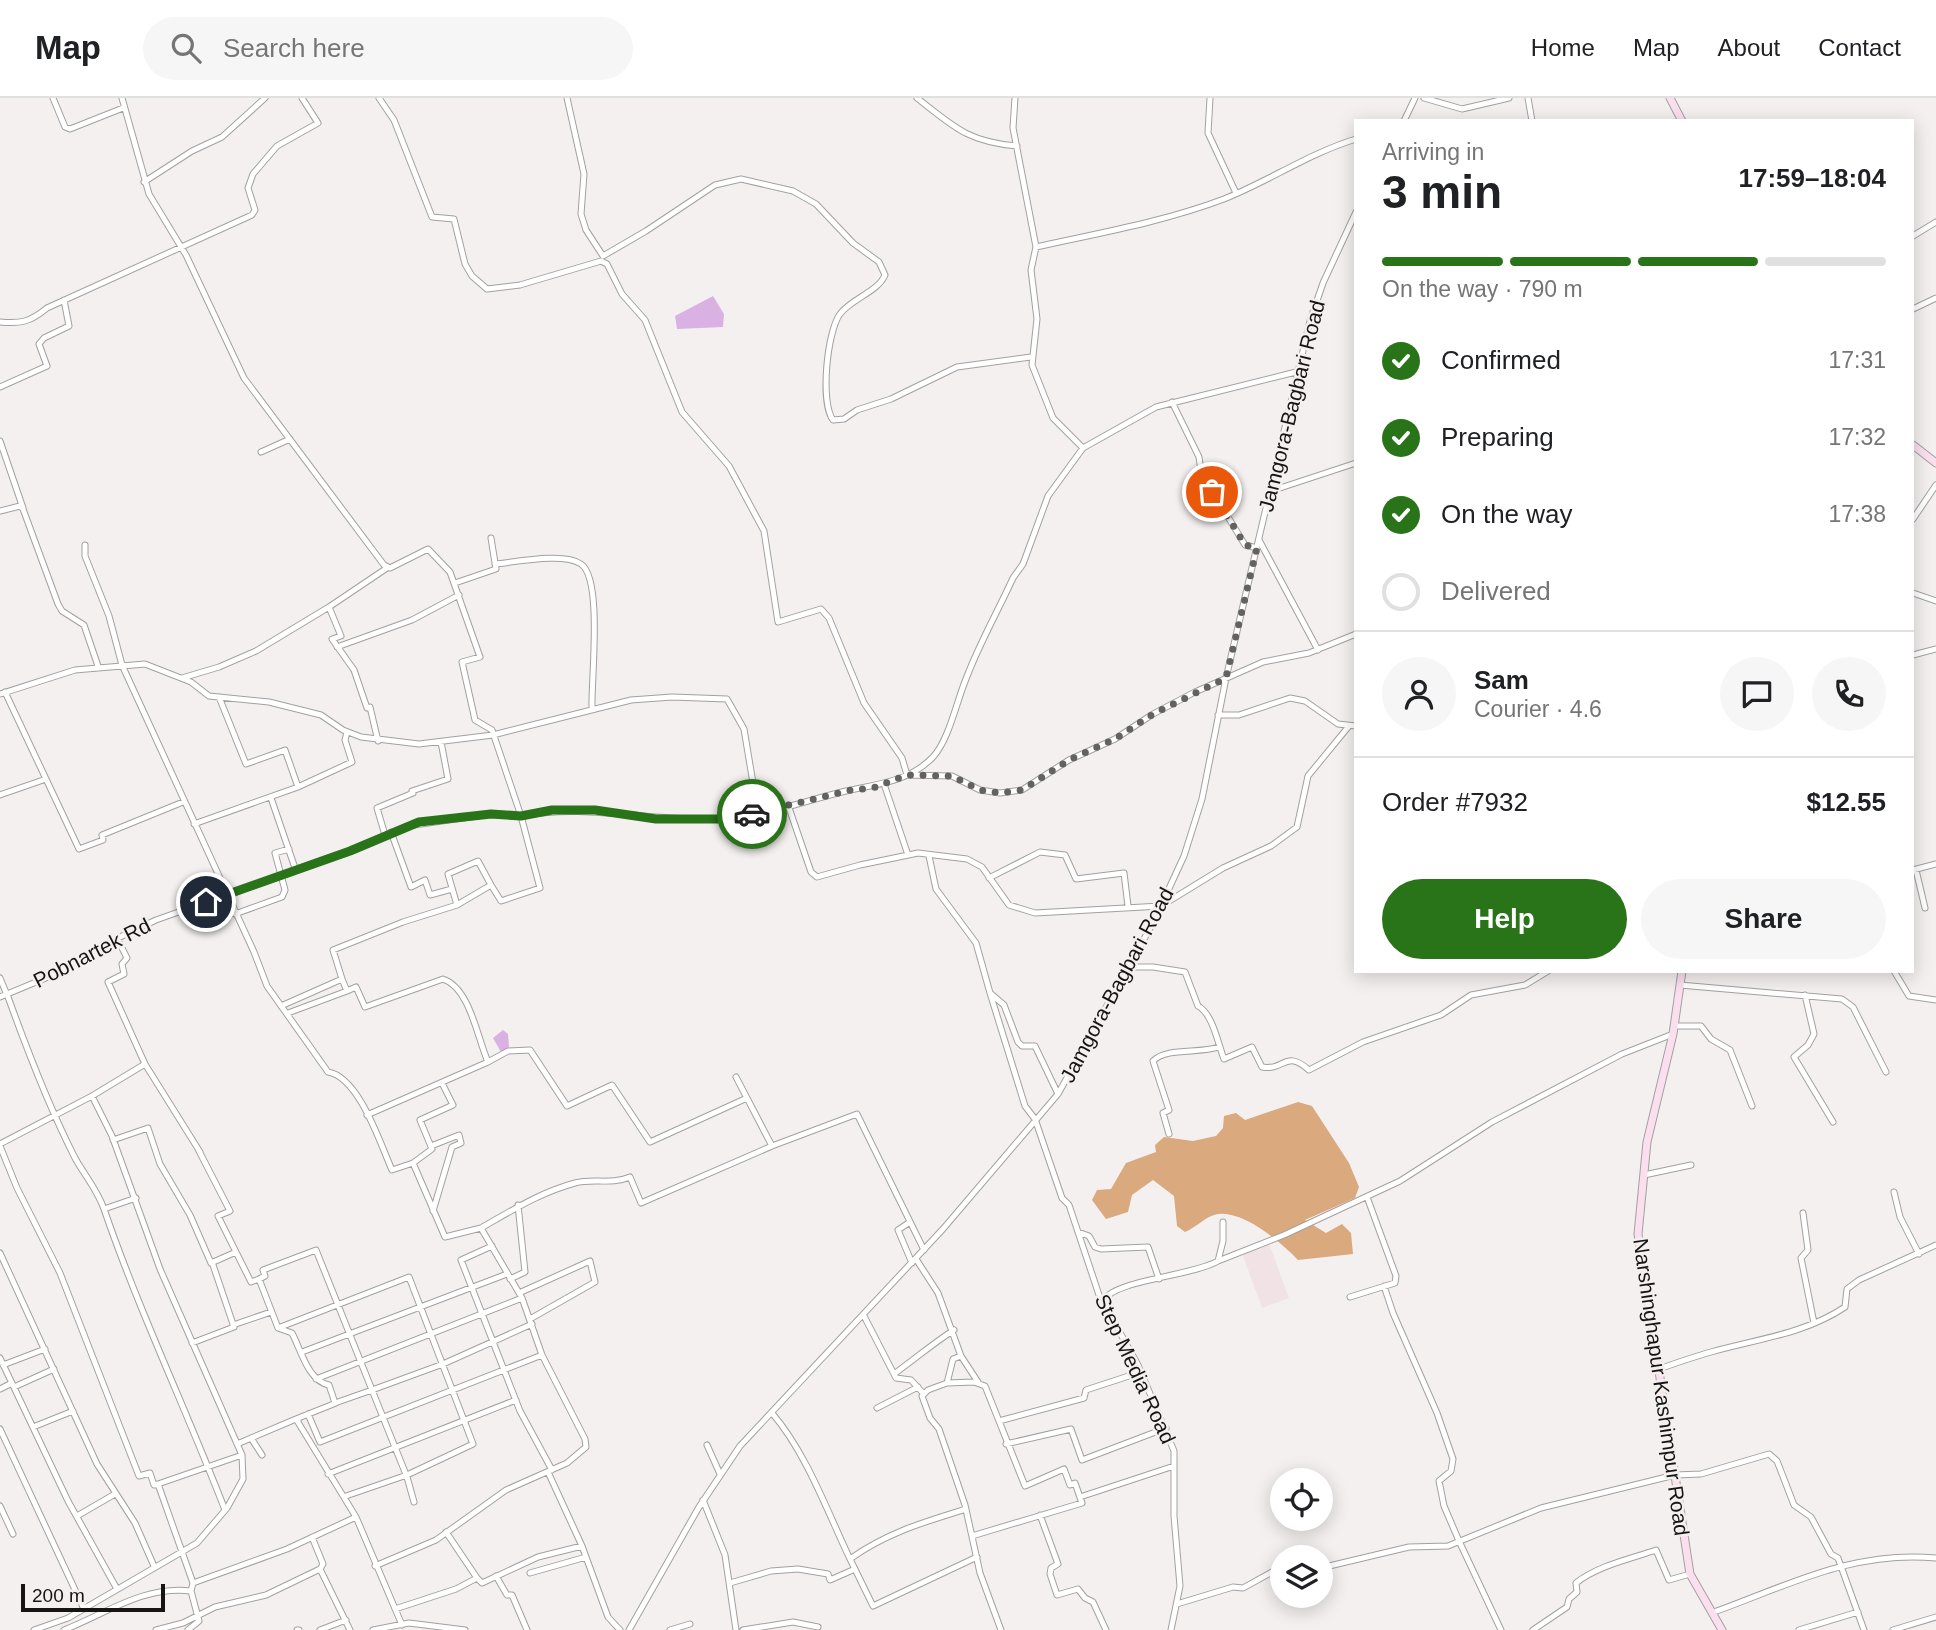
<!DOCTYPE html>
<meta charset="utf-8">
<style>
body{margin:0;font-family:Arial,sans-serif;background:#f6f6f6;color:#202124;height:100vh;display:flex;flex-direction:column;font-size:26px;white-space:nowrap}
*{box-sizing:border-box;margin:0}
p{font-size:23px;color:#757577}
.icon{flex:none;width:38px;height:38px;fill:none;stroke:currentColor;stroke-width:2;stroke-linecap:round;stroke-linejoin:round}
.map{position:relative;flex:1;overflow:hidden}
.drawer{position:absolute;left:1354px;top:21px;width:560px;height:854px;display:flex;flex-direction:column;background:#fff;border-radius:0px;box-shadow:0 4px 18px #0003}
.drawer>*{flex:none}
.fabs{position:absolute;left:1270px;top:1370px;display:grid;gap:14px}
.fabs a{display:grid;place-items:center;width:63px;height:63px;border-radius:50%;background:#fff;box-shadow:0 4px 18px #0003;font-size:35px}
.scale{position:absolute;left:21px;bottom:18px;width:144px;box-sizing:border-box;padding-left:7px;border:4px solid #161414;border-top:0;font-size:19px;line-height:24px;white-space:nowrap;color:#161414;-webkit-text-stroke:5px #f5f0f0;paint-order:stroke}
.pin{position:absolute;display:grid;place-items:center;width:60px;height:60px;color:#fff;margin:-30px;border:4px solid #fff;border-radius:50%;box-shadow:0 2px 7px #0007}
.courier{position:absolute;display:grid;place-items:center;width:70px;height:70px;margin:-35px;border:5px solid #297318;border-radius:50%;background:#fff;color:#222;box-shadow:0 2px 9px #0007}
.head em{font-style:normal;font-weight:600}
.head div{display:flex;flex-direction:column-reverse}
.head{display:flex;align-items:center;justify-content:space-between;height:119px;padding:0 28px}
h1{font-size:46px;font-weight:600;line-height:52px}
.bar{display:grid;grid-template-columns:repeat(4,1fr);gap:10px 7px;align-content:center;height:84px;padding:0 28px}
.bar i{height:9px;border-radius:5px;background:#e0e0e0}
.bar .current{background:#297318}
.bar p{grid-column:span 4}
.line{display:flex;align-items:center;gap:18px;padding:0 28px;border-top:2px solid #e0e0e0}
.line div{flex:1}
.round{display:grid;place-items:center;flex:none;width:74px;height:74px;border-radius:37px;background:#f6f6f6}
ol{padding:0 28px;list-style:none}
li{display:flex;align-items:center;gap:21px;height:77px}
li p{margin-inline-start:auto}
li .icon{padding:7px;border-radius:50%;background:#297318;color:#fff;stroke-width:4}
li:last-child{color:#757577}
li i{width:38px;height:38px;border:4px solid #e0e0e0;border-radius:50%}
.primary-button{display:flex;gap:14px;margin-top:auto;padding:14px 28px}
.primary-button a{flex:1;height:80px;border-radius:42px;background:#297318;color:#fff;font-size:28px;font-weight:600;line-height:80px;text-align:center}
.primary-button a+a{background:#f6f6f6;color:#202124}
header{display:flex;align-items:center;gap:42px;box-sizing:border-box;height:98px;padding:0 35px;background:#fff;border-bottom:2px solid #e0e0e0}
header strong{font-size:33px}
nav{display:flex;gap:38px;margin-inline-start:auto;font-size:24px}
.search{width:490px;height:63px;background:#f6f6f6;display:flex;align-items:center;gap:18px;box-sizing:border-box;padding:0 24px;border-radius:38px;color:#757577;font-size:26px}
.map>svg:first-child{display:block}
.built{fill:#f1e3e5}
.forest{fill:#daa97e}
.water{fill:#d9b1e3}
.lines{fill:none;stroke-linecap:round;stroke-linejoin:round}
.street-casing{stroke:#a4a0a0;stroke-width:7}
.secondary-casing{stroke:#a4a0a0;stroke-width:9}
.street{stroke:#fff;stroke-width:5}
.secondary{stroke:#fbdfef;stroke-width:7}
.done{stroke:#646161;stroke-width:7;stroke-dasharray:0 12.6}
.route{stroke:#297318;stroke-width:9}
.labels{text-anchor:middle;stroke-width:5;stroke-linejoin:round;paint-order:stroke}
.street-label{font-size:21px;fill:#161414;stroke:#f5f0f0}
</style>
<header>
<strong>Map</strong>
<div class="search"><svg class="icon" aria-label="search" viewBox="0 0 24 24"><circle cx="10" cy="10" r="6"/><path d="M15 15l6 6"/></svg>Search here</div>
<nav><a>Home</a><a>Map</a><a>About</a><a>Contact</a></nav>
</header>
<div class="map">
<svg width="1936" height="1532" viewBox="0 0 1936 1532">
<rect width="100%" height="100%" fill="#f5f0f0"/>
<!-- built -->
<path class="built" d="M1267 1140 1289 1200 1262 1210 1240 1150Z"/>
<!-- forest -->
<path class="forest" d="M1298 1004 1312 1008 1349 1065 1359 1089 1355 1100 1305 1122 1326 1135 1342 1126 1351 1135 1353 1156 1298 1162C1282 1145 1240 1109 1214 1117 1204 1120 1195 1130 1185 1134L1177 1128 1174 1098 1153 1082 1132 1097 1128 1114 1106 1121 1092 1102 1097 1092 1111 1091 1126 1065 1156 1054 1155 1047 1164 1039 1193 1043 1216 1038 1223 1030 1224 1018 1236 1015 1245 1022Z"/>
<!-- water -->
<path class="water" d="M713 198 724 216 723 229 677 231 675 218Z
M503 932 508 936 509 949 501 954 493 940Z"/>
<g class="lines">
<!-- street casing -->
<g class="street-casing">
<path id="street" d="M53 0 65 29 70 31 123 10
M379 0 394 22 432 119 454 121 465 166 472 178 487 191 520 187 601 163 607 166 622 196 645 222 682 314 729 368 764 433 778 524 821 511 829 520 864 605 902 660 907 677 952 678 980 692 1000 695 1022 692 1069 662 1115 641 1153 616 1195 594 1263 564 1309 555 1356 536
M567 0 584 76 581 116 586 132 603 158
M917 0C954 29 968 44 1017 48
M1015 0 1013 30 1036 149 1031 172 1037 221 1032 267 1053 320 1083 350
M1210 0 1208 35 1236 95
M1424 0 1462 11 1509 0
M1528 0 1532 23
M1404 23 1415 0
M144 84 192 53 222 39 265 0
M1913 138 1936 124
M1036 149C1099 135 1163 124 1224 101 1269 83 1310 55 1356 41
M603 158 646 133 715 87 741 81 793 93 816 106 853 145 879 164 885 177C878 194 852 200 840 216 827 234 820 304 833 322L844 321 857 312 891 301 957 269 1031 259
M1913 211 1936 200
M0 224C21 226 30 224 47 210L252 117 255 112 248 90 253 76 277 48 318 25 302 0
M0 289 47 268 39 246 44 240 69 228 64 202
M1172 304 1199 359 1202 380 1212 394V407L1228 419 1245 447 1257 450
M0 343 23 410
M261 354 290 341
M1271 393 1356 365
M0 413 20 408 23 411 58 506 62 513 84 527 98 568
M1913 421 1936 387
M1259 442 1318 552
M85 447V458L109 518 122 567 254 854 267 888 328 974C359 979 380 1045 392 1072L413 1065 445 1139 481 1130 522 1200 542 1257 585 1341 586 1349 567 1365 506 1392 436 1442 375 1468
M495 466C516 464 564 454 581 466 603 481 591 583 592 609
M455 485 496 471 491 440
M1913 495 1936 503
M329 509 387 470
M337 549 412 522 459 497
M1913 557 1936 551
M182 580 219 569 256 553 329 509 341 538 332 541 354 572 367 610 370 609 378 643
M0 596 75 572 145 566 191 584 209 598 269 604 321 617 343 632 361 639 419 646 493 637 631 602 672 599 727 601 744 631 758 715
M219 599 246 666 285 652 298 689 352 664 345 642 347 634
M1218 617H1239L1290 600 1305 603 1338 626 1356 628
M46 681 79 751 103 742 102 737 183 704
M884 686 908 757
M0 697 46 681 5 594
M271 700 295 770
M788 707 811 774 817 779 860 767 918 755 967 761 982 769 1009 807 1035 815 1161 808 1223 770 1271 748 1297 729 1308 678 1349 628
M194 726 298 689
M391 734 411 789 425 782 430 797 452 791
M385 737 377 710 413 695 412 693 448 681 441 644
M929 758 936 791 976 845 990 895 1004 907 1018 944 1022 948H1035L1058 996
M1913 772 1936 766
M1916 772 1925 810
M989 780 1040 754 1065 757 1076 781 1124 775 1128 808
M457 807 448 776 478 763 491 787
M235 816 282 799 285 792 275 755 289 751
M117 840 127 860 122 866 124 876 108 884 145 966
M1129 869H1153L1185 874 1198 908C1213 916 1218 946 1224 961L1252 949 1262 969C1285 973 1285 951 1309 972L1363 944 1441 917 1471 897 1525 887 1548 873
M1894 873 1909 898 1936 902
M0 880 7 897
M342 881 347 893 356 889 365 909 443 881C470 890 477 939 488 964L367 1017
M1680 887 1842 901 1853 909 1886 974
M990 895 1025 1008 1035 1021 1062 1100 1069 1107 1099 1197 1138 1267 1174 1353V1418L1180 1488 1171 1532
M7 896C27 952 48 1007 75 1060 85 1078 97 1091 104 1111L136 1100
M1805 897 1814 936 1808 947 1794 959 1833 1024
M0 899 53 877 101 848 156 822 350 753 407 728 491 716 521 718 492 632 475 622 462 564 480 559 450 474 428 451 390 470 384 467 244 280 186 157 149 96 122 0
M281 908 342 881 333 852 403 824 457 807 491 787 501 803 540 790 521 718C586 705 650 724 716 721 760 720 803 703 846 693 877 686 909 684 933 659 949 642 957 602 966 581 979 546 998 513 1013 480L1023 466 1048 398 1083 350 1156 309 1296 274
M288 915 347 893
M1674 928H1701L1711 941 1730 952 1752 1008
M488 964 508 953 530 952 567 1008 612 987 650 1044 747 1000
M736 979 772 1048 857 1016 924 1152
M1169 1036 1163 1015 1169 1012 1153 963C1167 949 1198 956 1219 949
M113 1042 148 1030 160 1066 190 1117 211 1165 236 1154
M0 1046 92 998 145 966 200 1054
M0 1048 17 1090 60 1175 139 1378 150 1375 154 1387 158 1386
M431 1048 459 1037 461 1045 452 1049 433 1113
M199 1053 230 1113 218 1118 251 1184 259 1181 278 1230 292 1235C301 1252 308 1283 329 1287L335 1305 372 1292 407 1379 414 1404
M413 1065 432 1051 420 1022 453 1007 442 985
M1644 1077 1691 1067
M1894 1094 1900 1119 1919 1156
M104 1111C139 1213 186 1311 225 1412
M1803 1115 1808 1152 1801 1160 1814 1225
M910 1124 898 1132 912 1165
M481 1130C511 1113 541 1094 575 1085 593 1080 611 1087 630 1079L641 1105 772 1048
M1078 1134 1089 1138 1095 1149 1101 1151 1148 1149 1159 1181
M492 1148 461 1162 520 1313 552 1372
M0 1155 97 1366 135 1425 154 1468
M916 1161 938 1195 961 1258 953 1261 947 1285 928 1292 922 1298 930 1320 939 1331 965 1407 980 1475 1001 1532
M1218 1163 1284 1137 1400 1083 1492 1024 1622 956 1673 936
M259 1181 265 1178 263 1172 316 1152 372 1292 443 1266 532 1226
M510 1181 525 1174 518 1107
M1384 1188 1393 1215 1437 1315 1453 1361 1451 1373 1439 1383 1444 1408 1459 1443 1501 1532
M519 1195 590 1163 595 1184 530 1221
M1350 1199 1395 1185 1396 1178 1367 1099
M1104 1202C1115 1182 1192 1178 1218 1163L1223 1143V1124
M864 1218 896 1280 911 1282 923 1295
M233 1227 271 1214
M278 1230 409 1179 473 1346 407 1377 346 1398
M192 1245 234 1229 212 1164
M302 1254 507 1176
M961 1258 978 1284
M0 1260 68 1403 117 1491
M3 1267 45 1251
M1659 1271C1676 1265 1693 1259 1711 1254 1757 1241 1805 1236 1845 1209L1847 1191 1859 1182 1936 1147
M894 1276C915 1261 932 1246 954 1232
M316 1281 522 1200
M947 1285 974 1284 985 1288 1025 1388 1064 1371 1070 1387 1075 1385 1082 1405 972 1438
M14 1289 54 1271
M0 1291 12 1285
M877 1310 918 1289
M772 1315C807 1356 827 1413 850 1461 886 1435 924 1424 966 1411
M308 1316 320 1344 542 1257
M999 1323 1084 1300 1086 1292 1141 1274
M33 1329 73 1313
M0 1331 84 1511
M251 1340 262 1357
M237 1346 296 1321 298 1323
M1006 1346 1071 1331 1082 1362 1166 1330
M707 1347 720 1376
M548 1374 582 1448 608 1519 620 1532
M328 1376 516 1302
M1080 1399 1174 1368
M703 1402 725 1457 736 1532
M0 1408 13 1436
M1040 1417 1058 1466 1051 1470 1050 1476 1057 1497 1078 1491 1085 1500 1093 1504 1106 1532
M77 1418 115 1396
M356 1419 402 1527
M446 1434 477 1480
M312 1439 323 1466 320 1471
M850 1461 873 1508 977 1459
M1321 1464 1325 1469 1409 1449 1448 1448 1541 1410 1675 1377 1701 1376 1769 1356 1777 1363 1794 1407 1811 1419 1831 1456 1838 1460 1864 1532
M530 1475 586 1459
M496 1478 507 1497H512L527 1532
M193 1485 287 1451 356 1419 296 1321 336 1305
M730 1485 771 1473 798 1471 828 1476 830 1482 855 1471
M1177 1506 1233 1489 1243 1490 1283 1468
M395 1511 456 1491 477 1480 482 1485 538 1459 582 1448
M1714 1514C1789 1487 1854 1452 1936 1460
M34 1532 68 1520 197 1445 227 1410 243 1381 242 1357 160 1171 112 1038 92 998
M64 1532C105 1516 145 1487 191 1493
M156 1532 183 1525 215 1509 266 1497 320 1471 350 1532
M188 1532 199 1523 191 1493 193 1485 158 1386 242 1357
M297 1532H299
M320 1532 346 1522
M373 1532 409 1525 465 1532
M629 1532 699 1409 740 1348 943 1131 1058 996 1154 823 1184 758 1202 701 1226 580 1310 223 1323 185 1356 114
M670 1532 690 1526
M743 1532 793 1524 818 1529
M1533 1532 1567 1509 1569 1501 1577 1494 1576 1485C1597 1468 1630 1461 1656 1452L1669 1482 1690 1476
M1799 1532 1858 1514
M1893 1532 1936 1519"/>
</g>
<!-- secondary casing -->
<g class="secondary-casing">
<path id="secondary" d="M1670 0 1682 23
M1913 347 1936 365
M1682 873 1673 936 1647 1044 1638 1136 1690 1476 1722 1532"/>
</g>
<!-- street -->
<use href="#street" class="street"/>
<!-- secondary -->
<use href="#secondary" class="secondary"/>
</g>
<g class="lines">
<!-- done -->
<path class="done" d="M752 716 851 692 873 690 907 677 952 678 980 692 1000 695 1022 692 1069 662 1115 641 1153 616 1226 580 1257 450 1245 447 1228 419 1212 407V394"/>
<!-- route -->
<path class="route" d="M206 804 350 753 419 724 491 716 521 718 552 712H595L656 721H719L752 716"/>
</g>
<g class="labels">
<!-- street labels -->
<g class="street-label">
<text transform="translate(1292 308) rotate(-76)" y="7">Jamgora-Bagbari Road</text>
<text transform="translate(92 855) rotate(-27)" y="7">Pobnartek Rd</text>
<text transform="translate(1117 887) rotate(-62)" y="7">Jamgora-Bagbari Road</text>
<text transform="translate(1135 1271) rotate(65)" y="7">Step Media Road</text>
<text transform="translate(1661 1289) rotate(82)" y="7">Narshinghapur Kashimpur Road</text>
</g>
</g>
</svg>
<div class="fabs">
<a><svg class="icon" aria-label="locate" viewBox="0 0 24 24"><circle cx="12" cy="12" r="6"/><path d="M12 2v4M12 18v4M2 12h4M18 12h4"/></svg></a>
<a><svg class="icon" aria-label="layers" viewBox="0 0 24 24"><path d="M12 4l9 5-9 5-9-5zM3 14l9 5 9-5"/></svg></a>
</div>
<div class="scale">200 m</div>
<div class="pin" style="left:1212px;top:394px;background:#ea580c"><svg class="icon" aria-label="bag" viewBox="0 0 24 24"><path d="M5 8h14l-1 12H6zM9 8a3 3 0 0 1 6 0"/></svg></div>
<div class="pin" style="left:206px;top:804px;background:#1f2937"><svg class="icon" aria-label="home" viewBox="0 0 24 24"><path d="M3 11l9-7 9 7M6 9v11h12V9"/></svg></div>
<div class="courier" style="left:752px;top:716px"><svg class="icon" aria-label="car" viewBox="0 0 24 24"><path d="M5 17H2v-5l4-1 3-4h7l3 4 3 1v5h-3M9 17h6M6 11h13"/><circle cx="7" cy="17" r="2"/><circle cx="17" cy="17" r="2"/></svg></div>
<section class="drawer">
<div class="head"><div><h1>3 min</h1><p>Arriving in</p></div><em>17:59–18:04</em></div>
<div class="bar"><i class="current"></i><i class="current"></i><i class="current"></i><i></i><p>On the way · 790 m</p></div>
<ol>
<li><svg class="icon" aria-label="check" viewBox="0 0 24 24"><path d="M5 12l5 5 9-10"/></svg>Confirmed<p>17:31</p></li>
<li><svg class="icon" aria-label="check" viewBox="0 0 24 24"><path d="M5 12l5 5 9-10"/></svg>Preparing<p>17:32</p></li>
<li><svg class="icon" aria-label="check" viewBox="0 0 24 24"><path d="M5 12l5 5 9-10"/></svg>On the way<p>17:38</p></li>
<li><i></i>Delivered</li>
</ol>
<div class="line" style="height:126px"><a class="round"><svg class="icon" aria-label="person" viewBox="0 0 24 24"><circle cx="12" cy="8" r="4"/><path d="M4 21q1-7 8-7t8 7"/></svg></a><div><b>Sam</b><p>Courier · 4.6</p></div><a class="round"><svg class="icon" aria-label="chat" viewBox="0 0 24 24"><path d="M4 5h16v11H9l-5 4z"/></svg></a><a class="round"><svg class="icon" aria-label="phone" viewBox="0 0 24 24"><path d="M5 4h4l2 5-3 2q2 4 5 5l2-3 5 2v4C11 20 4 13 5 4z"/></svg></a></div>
<div class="line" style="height:91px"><div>Order #7932</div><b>$12.55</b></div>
<div class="primary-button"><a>Help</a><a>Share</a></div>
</section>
</div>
